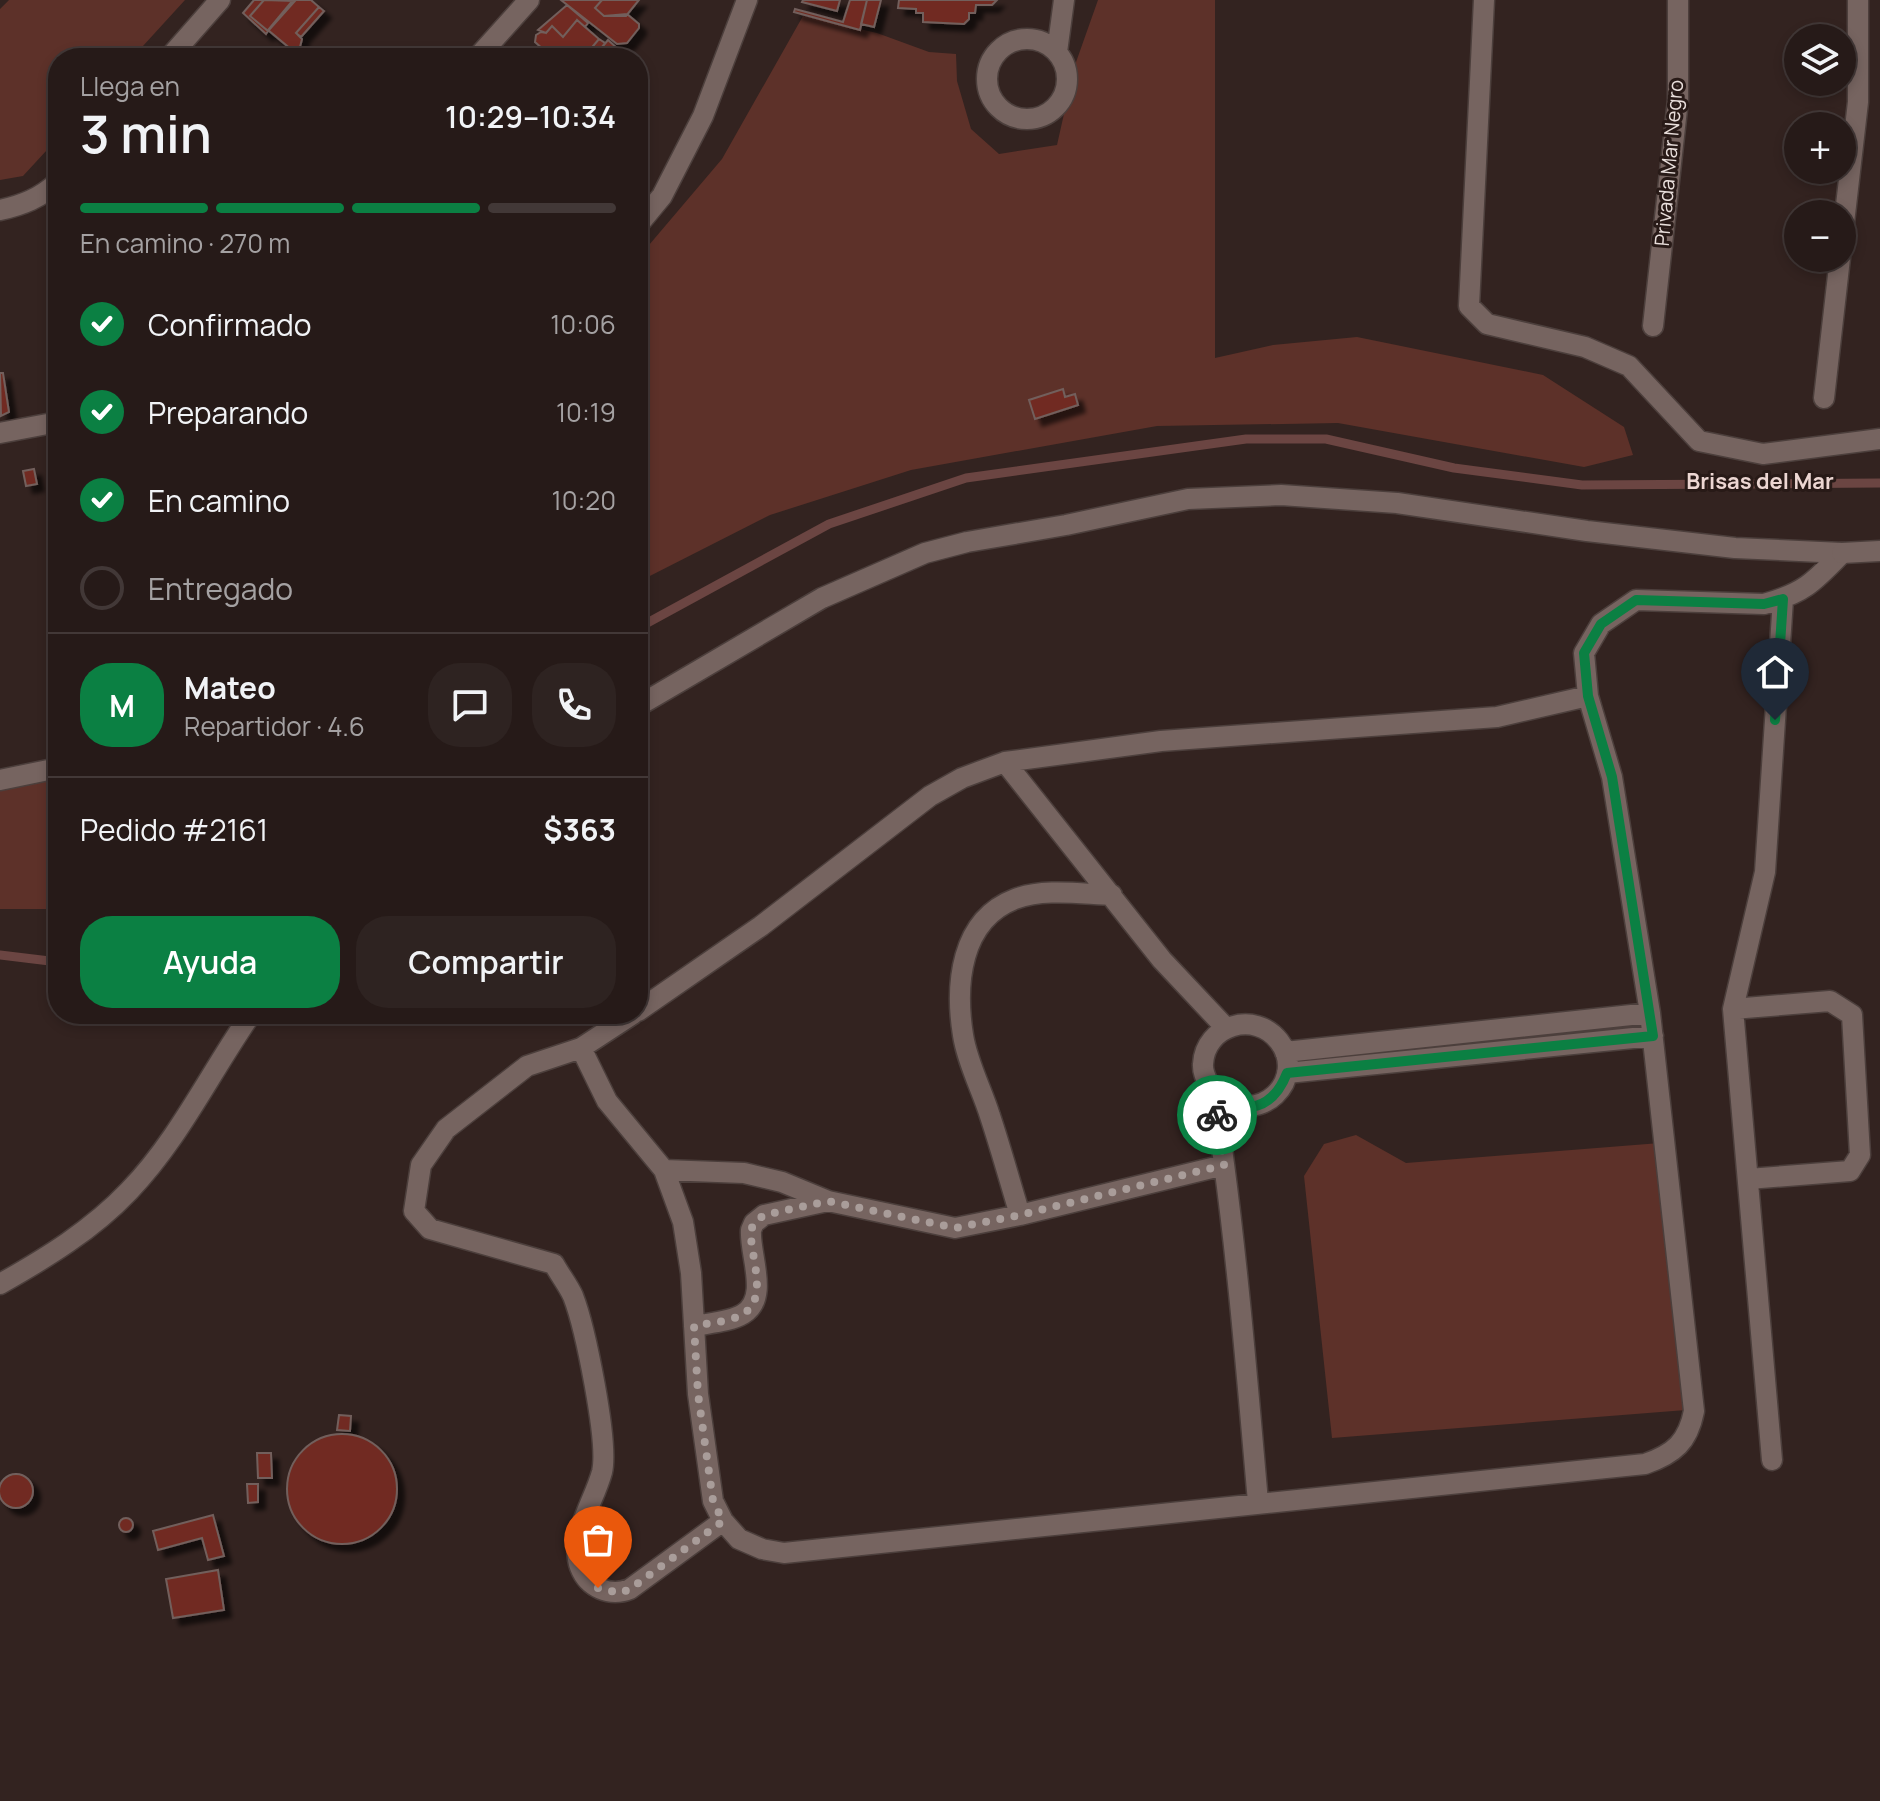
<!DOCTYPE html>
<html lang="es">
<meta charset="utf-8">
<style>
body{margin:0;font-family:Manrope,sans-serif;background:#2e2321;color:#f1f3f6;height:100vh;display:flex;flex-direction:column;font-size:30px;white-space:nowrap}
*{box-sizing:border-box;margin:0}
p{font-size:26px;color:#a4a1a2}
.icon{flex:none;width:44px;height:44px;fill:none;stroke:currentColor;stroke-width:2;stroke-linecap:round;stroke-linejoin:round}
.map{position:relative;flex:1;overflow:hidden}
.side{position:absolute;left:48px;top:48px;width:600px;height:976px;display:flex;flex-direction:column;background:#261a18;border-radius:32px;box-shadow:0 4px 12px #0003,0 0 0 2px #423837}
.side>*{flex:none}
.tools{position:absolute;left:1784px;top:24px;display:grid;gap:16px}
.tools a{display:grid;place-items:center;width:72px;height:72px;border-radius:50%;background:#261a18;box-shadow:0 4px 12px #0003,0 0 0 2px #423837;font-size:40px}
.pin{position:absolute;display:grid;place-items:center;width:68px;height:68px;color:#fff;margin:-82px -34px;border-radius:50% 50% 50% 0;rotate:-45deg;box-shadow:0 0 8px #0007}
.pin .icon{rotate:45deg}
.courier{position:absolute;display:grid;place-items:center;width:80px;height:80px;margin:-40px;border:6px solid #0b8043;border-radius:50%;background:#fff;color:#222;box-shadow:0 2px 10px #0007}
.headline em{font-style:normal;font-weight:600}
.headline div{display:flex;flex-direction:column-reverse}
.headline{display:flex;align-items:center;justify-content:space-between;height:136px;padding:0 32px}
h1{font-size:52px;font-weight:600;line-height:60px}
.bar{display:grid;grid-template-columns:repeat(4,1fr);gap:12px 8px;align-content:center;height:96px;padding:0 32px}
.bar i{height:10px;border-radius:6px;background:#423837}
.bar .active{background:#0b8043}
.bar p{grid-column:span 4}
.line{display:flex;align-items:center;gap:20px;padding:0 32px;border-top:2px solid #423837}
.line div{flex:1}
.round{display:grid;place-items:center;flex:none;width:84px;height:84px;border-radius:32px;background:#2e2321}
ol{padding:0 32px;list-style:none}
li{display:flex;align-items:center;gap:24px;height:88px}
li p{margin-inline-start:auto}
li .icon{padding:8px;border-radius:50%;background:#0b8043;color:#fff;stroke-width:4}
li:last-child{color:#a4a1a2}
li i{width:44px;height:44px;border:4px solid #423837;border-radius:50%}
.primary-button{display:flex;gap:16px;margin-top:auto;padding:16px 32px}
.primary-button a{flex:1;height:92px;border-radius:32px;background:#0b8043;color:#fff;font-size:32px;font-weight:600;line-height:92px;text-align:center}
.primary-button a+a{background:#2e2321;color:#f1f3f6}
.map>svg:first-child{display:block}
.green{fill:#5d3129}
.lines{fill:none;stroke-linecap:round;stroke-linejoin:round}
.stream{stroke:#6b4542;stroke-width:9}
.building{fill:#712c21;stroke:#725f5c;stroke-width:2;filter:url(#shadow)}
.minor-casing{stroke:#4c3f3c;stroke-width:23}
.tertiary-casing{stroke:#4c3f3c;stroke-width:23}
.minor{stroke:#766460;stroke-width:20}
.tertiary{stroke:#766460;stroke-width:20}
.done{stroke:#a99d9a;stroke-width:8;stroke-dasharray:0 14.4}
.route{stroke:#0b8043;stroke-width:10}
.labels{text-anchor:middle;stroke-width:6;stroke-linejoin:round;paint-order:stroke}
.street-label{font-size:20px;fill:#e9dfdc;stroke:#281a17}
.neighbourhood-label{font-size:22px;font-weight:bold;fill:#ecd6d2;stroke:#281a17}
</style>
<div class="map">
<svg width="1880" height="1801" viewBox="0 0 1880 1801">
<defs>
<filter id="shadow"><feDropShadow dx="7" dy="7" stdDeviation="2" flood-color="#0009"/></filter>
</defs>
<rect width="100%" height="100%" fill="#332320"/>
<!-- green -->
<path class="green" d="M9 0H185L132 58H58V138L23 176 0 180V9Z
M1098 0H1215V358L1273 345 1357 337 1543 375 1624 427 1633 455 1584 467 1338 423 1157 426 911 470 770 515 638 582V258L722 159 803 16 877 33 929 52 956 54 957 81 971 129 999 154 1057 145 1075 65Z
M58 775V909H0V787Z
M1356 1135 1406 1163 1660 1143 1686 1410 1332 1438 1304 1176 1324 1144Z"/>
<g class="lines">
<!-- stream -->
<path class="stream" d="M638 628 829 524 966 478 1246 439H1326L1454 468 1582 485 1880 483
M0 955 58 962"/>
</g>
<!-- building -->
<path class="building" d="M254 0H264L250 16 268 31 266 34 243 13Z
M264 0 295 1 268 31 250 16Z
M293 0H311L319 7 296 33 302 39 300 47 292 50 268 30Z
M561 0H602L595 8 604 16 627 14 639 24V28L627 43 617 44Z
M602 0H639L626 16H604L595 8Z
M803 0H840L837 11 802 2Z
M850 0H867L860 30 794 12 795 9 843 22Z
M867 0H881L874 27 861 24Z
M899 0H997L992 5H976L975 13H969V19L964 24 923 22V13H916V9L898 8Z
M567 5 588 23 585 27 577 20 563 37 552 26 546 33 538 30Z
M319 7 324 11 301 37 296 33Z
M577 20 599 39 583 58H553L535 42 536 35 541 32 546 33 552 26 563 37Z
M599 39 605 43 593 58H583Z
M608 40 628 58H604L598 52Z
M0 373H3L9 412 1 416Z
M1063 389 1065 397 1075 394 1078 405 1035 419 1029 400Z
M34 469 37 484 26 486 23 471Z
M58 495V513L54 514 48 510V502L52 496Z
M339 1415 351 1416 350 1431 337 1430Z
M287 1489a55 55 0 1 1 110 0a55 55 0 1 1-110 0Z
M257 1453H271L272 1478H258Z
M-1 1491a17 17 0 1 1 34 0a17 17 0 1 1-34 0Z
M247 1484H258V1502L248 1503Z
M213 1515 224 1556 208 1560 202 1538 158 1550 153 1531Z
M119 1525a7 7 0 1 1 14 0a7 7 0 1 1-14 0Z
M218 1570 224 1610 173 1618 166 1579Z"/>
<g class="lines">
<!-- minor casing -->
<g class="minor-casing">
<path id="minor" d="M1484 0 1469 306 1487 324 1585 347 1629 366 1699 441 1763 454 1880 439
M987 79a40 40 0 1 1 80 0a40 40 0 1 1-80 0Z
M1057 52 1064 0
M169 58 220 0
M477 58 529 0
M0 210C23 205 40 198 58 182
M638 225 662 196 703 116 747 0
M1842 240 1858 102V0
M1653 326 1678 100V0
M1824 398 1840 258
M0 433 58 422
M638 706 822 598 925 553 967 542 1066 525 1188 499 1281 495 1397 503 1587 531 1735 548 1842 553
M1005 762 1162 960 1226 1028
M0 780 58 768
M1733 1009 1830 1001 1852 1015 1860 1155 1850 1171 1748 1179
M638 1011 761 926 930 796 962 778 1005 762 1161 741 1497 717 1588 696
M633 1014 581 1048 527 1066 446 1129 421 1165 414 1211 430 1229 554 1264C560 1275 568 1285 573 1296 585 1327 609 1442 602 1472 594 1502 569 1536 580 1567 588 1588 610 1597 630 1589L723 1521
M581 1048 607 1101 664 1170 683 1222 691 1273 698 1394 713 1501 723 1521 739 1539 762 1549 784 1553 1645 1464C1674 1454 1688 1442 1694 1411L1650 1013 1612 777 1588 696 1584 653 1601 624 1636 600 1764 604C1804 593 1814 582 1842 553
M1285 1052 1650 1013
M1287 1073 1653 1036
M1214 1094C1261 1130 1308 1078 1279 1041 1255 1010 1205 1025 1203 1064 1202 1077 1212 1086 1214 1097 1220 1119 1221 1142 1224 1164 1239 1276 1248 1389 1258 1502
M664 1170 744 1173 782 1182 828 1201
M1020 1215C1010 1182 1001 1149 990 1116 982 1090 967 1062 963 1035 955 985 960 920 1015 899 1044 888 1081 894 1112 895
M0 1284C46 1258 92 1230 129 1191 179 1139 210 1073 251 1014
M694 1326C708 1323 730 1322 743 1314 770 1298 749 1254 751 1230L754 1223 764 1215 828 1201 955 1228 1020 1215 1224 1165
M1772 1460 1733 1009 1765 872 1783 599"/>
</g>
<!-- tertiary casing -->
<g class="tertiary-casing">
<path id="tertiary" d="M1842 553 1880 551"/>
</g>
<!-- minor -->
<use href="#minor" class="minor"/>
<!-- tertiary -->
<use href="#tertiary" class="tertiary"/>
</g>
<g class="lines">
<!-- done -->
<path class="done" d="M598 1588 620 1593 630 1589 723 1521 713 1501 698 1394 694 1326C708 1323 730 1322 743 1314 770 1298 749 1254 751 1230L754 1223 764 1215 828 1201 955 1228 1020 1215 1224 1165 1217 1115"/>
<!-- route -->
<path class="route" d="M1217 1115 1214 1094C1245 1117 1273 1109 1287 1073L1653 1036 1612 777 1588 696 1584 653 1601 624 1636 600 1764 604 1783 599 1775 720"/>
</g>
<g class="labels">
<!-- street labels -->
<g class="street-label">
<text transform="translate(1669 163) rotate(-85)" y="7">Privada Mar Negro</text>
</g>
<!-- neighbourhood labels -->
<g class="neighbourhood-label">
<text x="1760" y="489">Brisas del Mar</text>
</g>
</g>
</svg>
<div class="tools">
<a><svg class="icon" aria-label="layers" viewBox="0 0 24 24"><path d="M12 4l9 5-9 5-9-5zM3 14l9 5 9-5"/></svg></a>
<a>+</a>
<a>−</a>
</div>
<div class="pin" style="left:598px;top:1588px;background:#ea580c"><svg class="icon" aria-label="bag" viewBox="0 0 24 24"><path d="M5 8h14l-1 12H6zM9 8a3 3 0 0 1 6 0"/></svg></div>
<div class="pin" style="left:1775px;top:720px;background:#1f2937"><svg class="icon" aria-label="home" viewBox="0 0 24 24"><path d="M3 11l9-7 9 7M6 9v11h12V9"/></svg></div>
<div class="courier" style="left:1217px;top:1115px"><svg class="icon" aria-label="bike" viewBox="0 0 24 24"><circle cx="6" cy="16" r="4"/><circle cx="18" cy="16" r="4"/><path d="M6 16l4-8h5l3 8M10 8l3 8H6M13 5h3"/></svg></div>
<section class="side">
<div class="headline"><div><h1>3 min</h1><p>Llega en</p></div><em>10:29–10:34</em></div>
<div class="bar"><i class="active"></i><i class="active"></i><i class="active"></i><i></i><p>En camino · 270 m</p></div>
<ol>
<li><svg class="icon" aria-label="check" viewBox="0 0 24 24"><path d="M5 12l5 5 9-10"/></svg>Confirmado<p>10:06</p></li>
<li><svg class="icon" aria-label="check" viewBox="0 0 24 24"><path d="M5 12l5 5 9-10"/></svg>Preparando<p>10:19</p></li>
<li><svg class="icon" aria-label="check" viewBox="0 0 24 24"><path d="M5 12l5 5 9-10"/></svg>En camino<p>10:20</p></li>
<li><i></i>Entregado</li>
</ol>
<div class="line" style="height:144px"><b class="round" style="background:#0b8043;color:#fff">M</b><div><b>Mateo</b><p>Repartidor · 4.6</p></div><a class="round"><svg class="icon" aria-label="chat" viewBox="0 0 24 24"><path d="M4 5h16v11H9l-5 4z"/></svg></a><a class="round"><svg class="icon" aria-label="phone" viewBox="0 0 24 24"><path d="M5 4h4l2 5-3 2q2 4 5 5l2-3 5 2v4C11 20 4 13 5 4z"/></svg></a></div>
<div class="line" style="height:104px"><div>Pedido #2161</div><b>$363</b></div>
<div class="primary-button"><a>Ayuda</a><a>Compartir</a></div>
</section>
</div>
